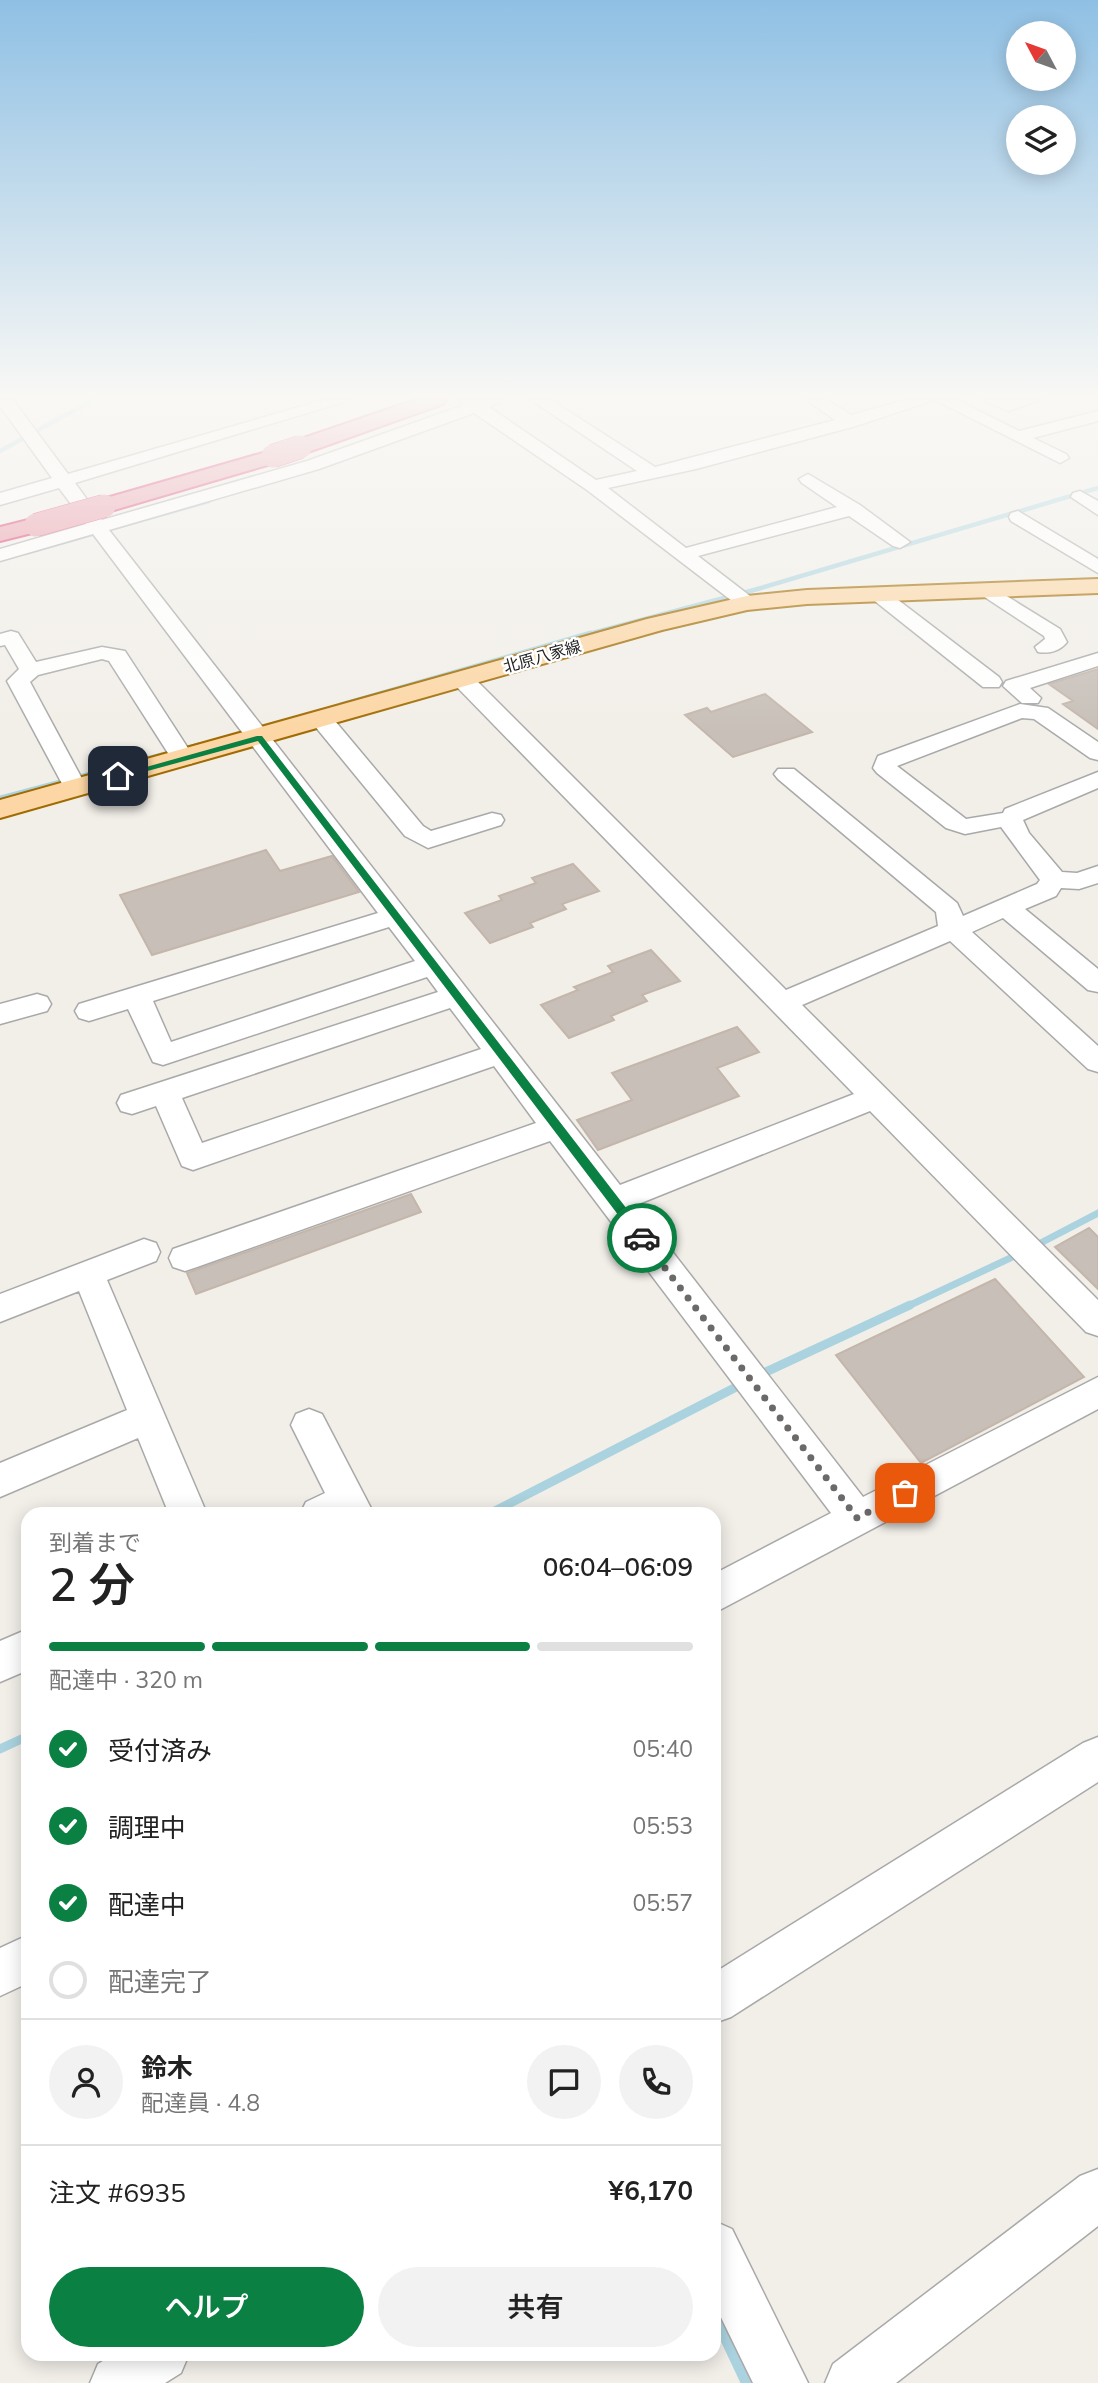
<!DOCTYPE html>
<html lang="ja">
<meta charset="utf-8">
<style>
body{margin:0;font-family:Mulish,"Noto Sans JP",sans-serif;background:#f2f2f2;color:#222;height:100vh;display:flex;flex-direction:column;font-size:26px;white-space:nowrap}
*{box-sizing:border-box;margin:0}
p{font-size:23px;color:#767676}
.icon{flex:none;width:38px;height:38px;fill:none;stroke:currentColor;stroke-width:2;stroke-linecap:round;stroke-linejoin:round}
.map{position:relative;flex:1;overflow:hidden}
.panel{position:absolute;left:21px;top:1507px;width:700px;height:854px;display:flex;flex-direction:column;background:#fff;border-radius:21px;box-shadow:0 4px 18px #0003}
.panel>*{flex:none}
.needle{width:46px;rotate:311deg}
.tools{position:absolute;left:1006px;top:21px;display:grid;gap:14px}
.tools a{display:grid;place-items:center;width:70px;height:70px;border-radius:50%;background:#fff;box-shadow:0 4px 18px #0003;font-size:35px}
.pin{position:absolute;display:grid;place-items:center;width:60px;height:60px;color:#fff;margin:-30px;border-radius:14px;box-shadow:0 4px 10px #0006}
.courier{position:absolute;display:grid;place-items:center;width:70px;height:70px;margin:-35px;border:5px solid #0b8043;border-radius:50%;background:#fff;color:#222;box-shadow:0 2px 9px #0007}
.summary em{font-style:normal;font-weight:600}
.summary div{display:flex;flex-direction:column-reverse}
.summary{display:flex;align-items:center;justify-content:space-between;height:119px;padding:0 28px}
h1{font-size:46px;font-weight:600;line-height:52px}
.bar{display:grid;grid-template-columns:repeat(4,1fr);gap:10px 7px;align-content:center;height:84px;padding:0 28px}
.bar i{height:9px;border-radius:5px;background:#e0e0e0}
.bar .selected{background:#0b8043}
.bar p{grid-column:span 4}
.line{display:flex;align-items:center;gap:18px;padding:0 28px;border-top:2px solid #e0e0e0}
.line div{flex:1}
.round{display:grid;place-items:center;flex:none;width:74px;height:74px;border-radius:37px;background:#f2f2f2}
ol{padding:0 28px;list-style:none}
li{display:flex;align-items:center;gap:21px;height:77px}
li p{margin-inline-start:auto}
li .icon{padding:7px;border-radius:50%;background:#0b8043;color:#fff;stroke-width:4}
li:last-child{color:#767676}
li i{width:38px;height:38px;border:4px solid #e0e0e0;border-radius:50%}
.button{display:flex;gap:14px;margin-top:auto;padding:14px 28px}
.button a{flex:1;height:80px;border-radius:42px;background:#0b8043;color:#fff;font-size:28px;font-weight:600;line-height:80px;text-align:center}
.button a+a{background:#f2f2f2;color:#222}
.map>svg:first-child{display:block}
.lines{fill:none;stroke-linecap:round;stroke-linejoin:round}
.stream-far4{stroke:#aad3df;stroke-width:4.5}
.stream-far3{stroke:#aad3df;stroke-width:5}
.stream-far2{stroke:#aad3df;stroke-width:7}
.stream-far1{stroke:#aad3df;stroke-width:9}
.stream{stroke:#aad3df;stroke-width:10}
.building{fill:#c7bfb8;stroke:#c4b6ab;stroke-width:2}
.minor-casing{stroke:#a9a9a9;stroke-width:3}
.major-casing{stroke:#a06b00;stroke-width:4}
.highway-casing{stroke:#dc2a67;stroke-width:4}
.minor{fill:#fff;fill-rule:evenodd}
.major{fill:#fcd6a4;fill-rule:evenodd}
.highway{fill:#e892a2;fill-rule:evenodd}
.highway-bridge-casing{stroke:#dc2a67;stroke-width:24;stroke-linecap:butt}
.highway-bridge{stroke:#e892a2;stroke-width:23}
.route{fill:#0b8043}
.done{stroke:#6b6a68;stroke-width:7;stroke-dasharray:0 12.6}
.labels{text-anchor:middle;stroke-width:5;stroke-linejoin:round;paint-order:stroke}
.far-street-label{font-size:16px;fill:#222;stroke:#fff}
</style>
<div class="map">
<svg width="1098" height="2383" viewBox="0 0 1098 2383">
<rect width="100%" height="100%" fill="#f2efe9"/>
<g class="lines">
<!-- stream-far4 -->
<path class="stream-far4" d="M486 408 505 400
M0 451 93 400
M25 553 209 501
M585 635 754 590 1098 488"/>
<!-- stream-far3 -->
<path class="stream-far3" d="M341 705 591 633
M0 798 199 745"/>
<!-- stream-far2 -->
<path class="stream-far2" d="M1033 1247 1098 1213
M906 1307 1019 1254"/>
<!-- stream-far1 -->
<path class="stream-far1" d="M757 1376 910 1305
M489 1514 744 1383
M0 1749 28 1736"/>
<!-- stream -->
<path class="stream" d="M714 2315 746 2383"/>
</g>
<!-- building -->
<path class="building" d="M1098 669V729L1063 704 1073 701 1049 684Z
M765 694 812 732 733 757 685 715 707 708 711 712Z
M266 850 280 871 332 856 359 892 152 955 120 895Z
M573 864 599 891 562 904 566 909 530 923 533 927 490 943 465 913 502 900 499 896 536 883 532 878Z
M651 950 680 981 642 995 647 1001 611 1016 614 1020 569 1038 541 1005 578 990 574 987 613 972 608 966Z
M737 1027 759 1052 717 1068 739 1096 598 1150 577 1120 632 1100 612 1073Z
M411 1194 421 1212 196 1294 187 1273Z
M1089 1228 1098 1237V1289L1055 1247Z
M995 1279 1084 1377 921 1463 836 1355Z"/>
<g class="lines">
<!-- minor casing -->
<g class="minor-casing">
<path id="minor" d="M0 400H13L68 474 323 400H350L75 483 102 520 307 461 464 405 459 400H502L489 407 596 480 637 471 531 400H551L655 467 835 420 807 400H827L851 415 906 400H934L856 426 696 469 608 488 686 548 837 507 802 483 799 479 808 474 860 505 910 542 900 548 893 546 849 516 698 556 754 599 757 603 747 609 740 607 587 490 474 413 319 469 109 530 620 1185 854 1094 454 684 451 679 454 674H470L786 990 938 926 936 912 778 779 774 774 778 769H794L957 903 963 916 1037 884 1040 880 1001 827 965 834 946 828 877 773 873 768 878 756 1020 704 1048 708 1098 742V760L1090 758 1034 719 1022 718 897 766 966 819 1003 813 1005 809 1098 772V788L1023 820 1029 833 1062 872 1077 873 1098 866V883L1079 889 1061 888 1056 896 1025 909 1098 969V992L1088 990 1003 918 972 932 1098 1046V1072L1088 1069 950 941 802 1005 1098 1300V1336L1086 1332 870 1111 636 1205 863 1497 1098 1377V1409L714 1613V1574L831 1513 550 1141 197 1267 185 1271 173 1267 169 1258 173 1249 536 1123 494 1066 193 1170 182 1166 156 1106 132 1114 121 1111 117 1103 121 1095 438 992 427 977 163 1065 153 1062 128 1009 89 1021 79 1018 75 1011 79 1004 378 913 93 534 0 561V549L86 524 59 488 0 505V493L52 478 0 406ZM389 927 415 961 171 1042 153 1001ZM450 1008 481 1049 202 1143 182 1098Z
M935 400H957L1019 431 1098 411V421L1033 438 1066 454 1069 458 1060 463Z
M983 400H1040L1008 411Z
M1080 491 1098 501V515L1071 497 1073 493Z
M1018 511 1098 559V573L1011 521 1009 517 1011 513Z
M987 584 1060 629 1067 642C1060 651 1049 654 1038 652L1035 647 1045 639 1044 636 980 594 977 590 980 586Z
M878 588 885 590 999 677 1002 682 999 687H983L871 598 868 594 871 590Z
M11 631 18 633 36 662 102 647 125 651 195 759 191 764H175L109 661 102 659 38 675 30 682 87 788 83 793H67L7 681 19 669 5 645 0 646V634Z
M1098 653V666L1030 688 1041 698 1038 703H1022L1003 686 1006 681Z
M322 713 330 715 423 826 431 831 492 813 501 815 504 820 501 825 428 848 405 836 314 725 311 720Z
M37 994 47 997 51 1004 47 1011 0 1024V1004Z
M144 1239 156 1243 160 1252 156 1261 107 1280 207 1514H169L138 1438 0 1497V1463L127 1410 79 1291 0 1322V1294Z
M309 1409 322 1414 374 1514H300L306 1502 325 1493 291 1425 296 1414Z
M28 1629V1670L0 1682V1641Z
M1098 1737V1782L731 2017 714 2023V1973L1083 1743Z
M28 1935V1983L0 1996V1948Z
M1098 2169V2226L896 2383H825L833 2364 1080 2176Z
M714 2221 732 2229 808 2383H753L714 2303Z
M114 2354H189L181 2373 165 2383H90L98 2364Z"/>
</g>
<!-- major casing -->
<g class="major-casing">
<path id="major" d="M1098 579V593L807 604 747 610 662 630 0 818V800L647 619 747 596 807 590Z"/>
</g>
<!-- highway casing -->
<g class="highway-casing">
<path id="highway" d="M415 400H446L443 404 308 452H292L289 447 292 442Z
M273 450 281 451 284 456 281 461 104 513 93 506 96 501Z
M36 518 44 520 48 525 44 530 0 541V527Z"/>
</g>
<!-- minor -->
<use href="#minor" class="minor"/>
<!-- major -->
<use href="#major" class="major"/>
<!-- highway -->
<use href="#highway" class="highway"/>
<!-- highway-bridge casing -->
<g class="highway-bridge-casing">
<path id="highway-bridge" d="M273 456 300 447
M36 525 104 506"/>
</g>
<!-- highway-bridge -->
<use href="#highway-bridge" class="highway-bridge"/>
</g>
<!-- sky -->
<linearGradient id="sky" x2="0" y2="1"><stop stop-color="#8fc0e4"/><stop offset="0.54" stop-color="#f9f8f5"/><stop offset="1" stop-color="#f9f8f5" stop-opacity="0"/></linearGradient>
<rect width="1098" height="734" fill="url(#sky)"/>
<!-- route -->
<path class="route" d="M257 736H262L647 1235V1241H638L258 741 118 779 114 776Z"/>
<g class="lines">
<!-- done -->
<path class="done" d="M642 1238 857 1518 905 1493"/>
</g>
<g class="labels">
<!-- far-street labels -->
<g class="far-street-label">
<text transform="translate(542 656) rotate(-16)" y="6">北原八家線</text>
</g>
</g>
</svg>
<div class="tools">
<a><svg class="needle" viewBox="-14 -14 28 28"><path d="M0-13l5 13h-10z" fill="#e53935"/><path d="M0 13l5-13h-10z" fill="#767676"/></svg></a>
<a><svg class="icon" aria-label="layers" viewBox="0 0 24 24"><path d="M12 4l9 5-9 5-9-5zM3 14l9 5 9-5"/></svg></a>
</div>
<div class="pin" style="left:905px;top:1493px;background:#ea580c"><svg class="icon" aria-label="bag" viewBox="0 0 24 24"><path d="M5 8h14l-1 12H6zM9 8a3 3 0 0 1 6 0"/></svg></div>
<div class="pin" style="left:118px;top:776px;background:#1f2937"><svg class="icon" aria-label="home" viewBox="0 0 24 24"><path d="M3 11l9-7 9 7M6 9v11h12V9"/></svg></div>
<div class="courier" style="left:642px;top:1238px"><svg class="icon" aria-label="car" viewBox="0 0 24 24"><path d="M5 17H2v-5l4-1 3-4h7l3 4 3 1v5h-3M9 17h6M6 11h13"/><circle cx="7" cy="17" r="2"/><circle cx="17" cy="17" r="2"/></svg></div>
<section class="panel">
<div class="summary"><div><h1>2 分</h1><p>到着まで</p></div><em>06:04–06:09</em></div>
<div class="bar"><i class="selected"></i><i class="selected"></i><i class="selected"></i><i></i><p>配達中 · 320 m</p></div>
<ol>
<li><svg class="icon" aria-label="check" viewBox="0 0 24 24"><path d="M5 12l5 5 9-10"/></svg>受付済み<p>05:40</p></li>
<li><svg class="icon" aria-label="check" viewBox="0 0 24 24"><path d="M5 12l5 5 9-10"/></svg>調理中<p>05:53</p></li>
<li><svg class="icon" aria-label="check" viewBox="0 0 24 24"><path d="M5 12l5 5 9-10"/></svg>配達中<p>05:57</p></li>
<li><i></i>配達完了</li>
</ol>
<div class="line" style="height:126px"><a class="round"><svg class="icon" aria-label="person" viewBox="0 0 24 24"><circle cx="12" cy="8" r="4"/><path d="M4 21q1-7 8-7t8 7"/></svg></a><div><b>鈴木</b><p>配達員 · 4.8</p></div><a class="round"><svg class="icon" aria-label="chat" viewBox="0 0 24 24"><path d="M4 5h16v11H9l-5 4z"/></svg></a><a class="round"><svg class="icon" aria-label="phone" viewBox="0 0 24 24"><path d="M5 4h4l2 5-3 2q2 4 5 5l2-3 5 2v4C11 20 4 13 5 4z"/></svg></a></div>
<div class="line" style="height:91px"><div>注文 #6935</div><b>¥6,170</b></div>
<div class="button"><a>ヘルプ</a><a>共有</a></div>
</section>
</div>
